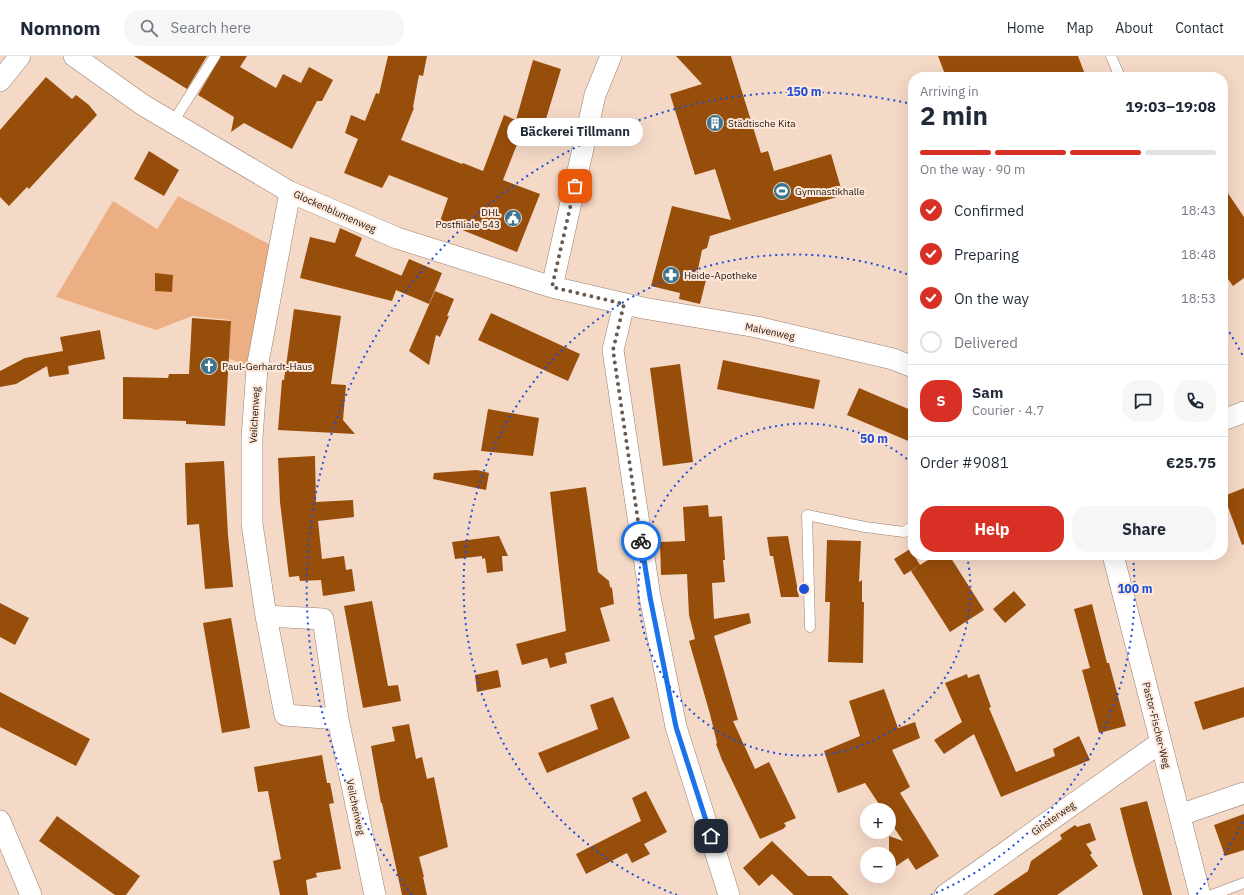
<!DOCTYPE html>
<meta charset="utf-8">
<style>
body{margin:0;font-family:"IBM Plex Sans",sans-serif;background:#f6f6f7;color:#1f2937;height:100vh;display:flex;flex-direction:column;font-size:15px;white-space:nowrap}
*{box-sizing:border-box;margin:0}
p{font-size:13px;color:#747a83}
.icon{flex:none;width:22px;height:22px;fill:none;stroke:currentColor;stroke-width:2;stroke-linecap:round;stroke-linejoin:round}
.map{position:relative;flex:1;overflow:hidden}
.sheet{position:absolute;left:908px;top:16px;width:320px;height:488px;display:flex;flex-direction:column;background:#fff;border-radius:16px;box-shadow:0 4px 16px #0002}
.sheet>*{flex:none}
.controls{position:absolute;left:860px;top:747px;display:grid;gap:8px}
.controls a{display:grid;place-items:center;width:36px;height:36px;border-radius:50%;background:#fff;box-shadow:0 4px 16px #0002;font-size:20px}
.pin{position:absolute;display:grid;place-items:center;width:34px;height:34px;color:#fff;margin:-17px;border-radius:8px;box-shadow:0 2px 6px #0006}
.courier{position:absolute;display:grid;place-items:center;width:40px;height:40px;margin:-20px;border:3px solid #1a73e8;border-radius:50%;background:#fff;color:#222;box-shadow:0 1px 5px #0007}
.bubble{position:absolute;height:28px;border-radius:14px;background:#fff;box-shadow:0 4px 16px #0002;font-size:13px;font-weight:700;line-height:28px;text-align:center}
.head em{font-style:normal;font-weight:700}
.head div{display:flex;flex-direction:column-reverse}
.head{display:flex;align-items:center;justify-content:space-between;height:68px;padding:0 12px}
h1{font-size:26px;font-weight:700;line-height:30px}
.bar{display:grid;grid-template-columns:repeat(4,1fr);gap:6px 4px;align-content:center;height:48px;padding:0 12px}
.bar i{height:5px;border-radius:3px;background:#e0e1e3}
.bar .selected{background:#d93025}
.bar p{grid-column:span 4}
.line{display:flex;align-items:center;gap:10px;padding:0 12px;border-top:1px solid #e0e1e3}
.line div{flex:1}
.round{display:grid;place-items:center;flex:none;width:42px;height:42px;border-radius:16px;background:#f6f6f7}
ol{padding:0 12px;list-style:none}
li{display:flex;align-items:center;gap:12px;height:44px}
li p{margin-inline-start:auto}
li .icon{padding:4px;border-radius:50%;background:#d93025;color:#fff;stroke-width:4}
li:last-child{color:#747a83}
li i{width:22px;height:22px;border:2px solid #e0e1e3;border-radius:50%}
.cta{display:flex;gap:8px;margin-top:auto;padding:8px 12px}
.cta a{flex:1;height:46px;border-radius:16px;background:#d93025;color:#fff;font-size:16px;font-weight:700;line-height:46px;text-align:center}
.cta a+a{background:#f6f6f7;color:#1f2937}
header{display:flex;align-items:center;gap:24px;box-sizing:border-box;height:56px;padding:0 20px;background:#fff;border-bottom:1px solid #e0e1e3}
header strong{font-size:19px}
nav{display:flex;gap:22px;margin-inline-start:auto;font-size:14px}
.search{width:280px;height:36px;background:#f6f6f7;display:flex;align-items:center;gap:10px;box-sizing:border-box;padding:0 14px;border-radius:16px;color:#747a83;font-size:15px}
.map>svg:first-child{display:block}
.green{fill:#ecae83}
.building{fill:#984e0b}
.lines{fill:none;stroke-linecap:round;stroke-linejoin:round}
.service-casing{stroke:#987f6f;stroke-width:11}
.minor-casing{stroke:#987f6f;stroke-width:22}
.service{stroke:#fff;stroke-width:10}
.minor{stroke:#fff;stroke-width:21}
.done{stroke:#695a4f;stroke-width:4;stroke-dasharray:0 7.2}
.route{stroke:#1a73e8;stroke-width:5}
.ring{fill:none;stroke:#1d4ed8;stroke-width:2;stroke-dasharray:2 4}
.labels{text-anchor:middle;stroke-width:4;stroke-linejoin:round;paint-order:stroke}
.poi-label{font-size:10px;fill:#1e150f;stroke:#fee8d9;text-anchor:start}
.street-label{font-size:10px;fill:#1e150f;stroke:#fee8d9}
.centre{fill:#1d4ed8;stroke:#fee8d9;stroke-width:2}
.ring-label{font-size:12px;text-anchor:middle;font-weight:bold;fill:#1d4ed8;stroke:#fee8d9;stroke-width:4;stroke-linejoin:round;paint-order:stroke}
</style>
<header>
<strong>Nomnom</strong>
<div class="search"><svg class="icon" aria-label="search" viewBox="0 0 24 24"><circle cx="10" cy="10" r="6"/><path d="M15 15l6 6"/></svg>Search here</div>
<nav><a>Home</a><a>Map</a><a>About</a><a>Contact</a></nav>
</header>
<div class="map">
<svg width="1244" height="839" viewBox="0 0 1244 839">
<rect width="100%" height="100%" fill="#f5d9c7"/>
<!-- green -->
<path class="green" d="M178 140 280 194 257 312 229 303 230 264 192 260 156 274 56 241 113 145 157 173Z"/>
<!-- building -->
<path class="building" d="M134 0H207L187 33Z
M221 0H247L240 11 276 32 283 18 301 27 309 11 333 24 322 45H317L292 93 244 67 231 76 234 61 198 39Z
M388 0H427L423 20 419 19 413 51 414 52 401 84 462 108 463 107 483 115 504 59 516 64 533 4 561 13 543 73 525 68 503 124 540 138 517 196 440 165 448 142 389 119 382 132 344 117 358 83 345 77 351 59 365 65 376 37 379 38Z
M676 0H731L761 97 768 95 774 115 831 98 843 139 710 180 707 192 702 194 697 218 707 220 700 248 679 243 680 237 651 230 672 150 731 164 715 113 695 119 670 38 702 28Z
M938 0H1078L1086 21H946Z
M46 21 72 43 76 39 89 49 97 59 29 133 27 131 9 150 0 141V74Z
M149 95 179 114 164 140 134 123Z
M1223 130 1244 161V222L1233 230 1223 216Z
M340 172 362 182 355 200 402 220 400 223 409 203 442 217 429 248 396 234 392 245 300 222 310 181 335 187Z
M155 217 173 219 172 236 155 235Z
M435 235 454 243 447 260H449L440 281 436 279 429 309 409 295Z
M294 253 341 260 331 328 346 329 343 364 355 378 278 374 282 324H284Z
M491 257 580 298 568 325 478 284Z
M192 262 231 265 225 370 186 368V365L123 363V321L168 322 169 318H189Z
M100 274 105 303 68 310 69 318 49 321 47 310 16 328 0 331V315L25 302 63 295 60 281Z
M723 304 820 324 814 353 717 333Z
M680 308 693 406 663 410 650 312Z
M859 332 913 355V387L847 359Z
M488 353 539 362 533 400 481 395Z
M315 400 316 446 353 444 354 461 318 465 322 503 344 500 346 514 352 513 355 535 323 540 321 524 300 525 299 520 289 521 280 446 278 402Z
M224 405 228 479 233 531 205 533 199 468 187 469 185 407Z
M477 414 489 417 486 434 433 423 434 417Z
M586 431 598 516 609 525 610 531 612 532 614 548 600 552 610 585 565 597 567 607 550 612 547 602 522 609 516 588 566 575 550 436Z
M1244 432V488L1242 489 1224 440Z
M708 449 709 461 722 460 725 504H723L725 526 712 527 714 563 749 557 751 567 714 580 738 664 733 665 755 713 769 706 796 762 784 767 786 770 783 773 760 783 722 704 716 688 717 687 710 658 689 585 695 583 689 559 687 518 661 519 660 486 685 485 683 451Z
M499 480 508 500H502L503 515 487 517 485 502 482 503V500L455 503 452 486Z
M788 480 799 541H781L773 500H770L767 481Z
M827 484 861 485 859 526 862 524V546H864L863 607 828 606 830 546H825Z
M910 493 920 509 936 499H949L984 554 950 576 911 515 920 509 904 519 894 503Z
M1014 535 1026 549 1005 567 993 553Z
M372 545 388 630 398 629 401 645 363 652 344 550Z
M0 547 29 562 15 589 0 581Z
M1092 548 1107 607H1109L1126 670 1099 677 1082 614 1090 612 1074 553Z
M231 562 250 672 222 677 203 567Z
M498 614 501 631 477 636 475 619Z
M967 618 968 622 979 618 991 651 989 652 1016 716 1055 700 1053 693 1079 680 1090 704 1001 741 974 678 944 698 934 684 962 666 945 627Z
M1244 631V661L1203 674 1194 646Z
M884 633 898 672 915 666 920 682 892 694 910 731 900 737 939 800 916 814 908 802 889 815V780L903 785 889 764V754H883L865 727 838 737 824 695 860 680 849 645Z
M0 636 90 683 76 710 0 671Z
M613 641 630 682 547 717 538 697 598 673 590 649Z
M409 668 416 703 422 701 427 723 434 721 448 791 419 801 424 821H423L427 839H402L382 747H381L371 690 395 685 392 671Z
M322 699 327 727H330L334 747 329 748 341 813 316 817 317 821 306 824 308 839H280L273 805 281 803 268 735 258 736 254 711Z
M646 735 667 776 644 788 650 798 632 807 627 797 586 818 576 798 641 765 632 742Z
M1147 745 1158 786 1172 839H1143L1132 799 1120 752Z
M1244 758V794L1225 800 1214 769Z
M57 760 140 820 126 839H115L39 785Z
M1090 767 1096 784 1086 788 1092 797 1090 799 1098 810 1057 839H993L1028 815 1031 805 1062 783 1060 779 1075 769 1077 771Z
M772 785 808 820H831L849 839H794L772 818 759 830 743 812Z"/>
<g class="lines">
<!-- service casing -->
<g class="service-casing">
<path id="service" d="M1111 0 1120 21
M173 66 215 0
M810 571 807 459 865 471 904 476 913 470
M1212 839 1244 827"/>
</g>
<!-- minor casing -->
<g class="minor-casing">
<path id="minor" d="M74 0 143 49 290 136 397 182 552 231 643 252 757 271 893 303 913 311
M0 25 20 0
M290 136 257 312 252 382V468L266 560 285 659 338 663 375 839
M552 231 595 39 611 0
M624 248 613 294 650 541 676 671 729 839
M1223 364 1244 356
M1113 499 1200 839
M266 560 323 563 338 663
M1180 759 1244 737
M0 765 31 839
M945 839 1161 686"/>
</g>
<!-- service -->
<use href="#service" class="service"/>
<!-- minor -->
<use href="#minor" class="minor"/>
</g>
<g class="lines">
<!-- done -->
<path class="done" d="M575 130 552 231 624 248 613 294 641 485"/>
<!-- route -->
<path class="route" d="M641 485 650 541 676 671 711 780"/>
</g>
<!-- distance rings -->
<g class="ring">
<path d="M967 500A166 166 0 1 1 913 408"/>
<path d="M677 839A331 331 0 0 1 912 220M1133 501A331 331 0 0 1 931 839"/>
<path d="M1243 766A497 497 0 0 1 1196 839M412 839A497 497 0 0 1 912 48M1223 266A497 497 0 0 1 1243 300"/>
</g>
<!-- icons -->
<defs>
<g id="building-disc" transform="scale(0.9)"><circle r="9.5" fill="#3d758f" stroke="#fee8d9"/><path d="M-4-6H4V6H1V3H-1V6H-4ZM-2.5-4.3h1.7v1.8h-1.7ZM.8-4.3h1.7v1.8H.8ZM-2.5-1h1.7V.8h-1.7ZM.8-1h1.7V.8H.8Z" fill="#fff"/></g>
<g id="stadium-disc" transform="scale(0.9)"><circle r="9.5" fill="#3d758f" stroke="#fee8d9"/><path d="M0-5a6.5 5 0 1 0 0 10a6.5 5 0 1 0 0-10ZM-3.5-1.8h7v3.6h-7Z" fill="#fff"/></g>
<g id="civic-disc" transform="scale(0.9)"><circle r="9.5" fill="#3d758f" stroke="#fee8d9"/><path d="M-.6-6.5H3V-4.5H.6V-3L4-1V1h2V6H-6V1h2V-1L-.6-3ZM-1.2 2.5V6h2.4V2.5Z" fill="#fff"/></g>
<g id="pharmacy-disc" transform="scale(0.9)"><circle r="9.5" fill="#3d758f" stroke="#fee8d9"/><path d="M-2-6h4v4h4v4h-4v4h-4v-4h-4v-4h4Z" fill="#fff"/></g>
<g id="church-disc" transform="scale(0.9)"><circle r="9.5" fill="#3d758f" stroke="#fee8d9"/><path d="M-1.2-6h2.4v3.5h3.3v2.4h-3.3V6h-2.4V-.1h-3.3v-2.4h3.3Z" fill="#fff"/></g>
</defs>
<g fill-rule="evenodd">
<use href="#building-disc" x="715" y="67"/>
<use href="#stadium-disc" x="782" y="135"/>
<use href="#civic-disc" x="513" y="162"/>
<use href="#pharmacy-disc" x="671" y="219"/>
<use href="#church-disc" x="209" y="310"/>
</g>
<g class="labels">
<!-- poi labels -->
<g class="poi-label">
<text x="728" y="71">Städtische Kita</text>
<text x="795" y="139">Gymnastikhalle</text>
<text x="500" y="160" text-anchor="end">DHL<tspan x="500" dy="12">Postfiliale 543</tspan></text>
<text x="684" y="223">Heide-Apotheke</text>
<text x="222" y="314">Paul-Gerhardt-Haus</text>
</g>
<!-- street labels -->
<g class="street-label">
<text transform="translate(335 155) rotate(24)" y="4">Glockenblumenweg</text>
<text transform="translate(770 275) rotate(12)" y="4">Malvenweg</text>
<text transform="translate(254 359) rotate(-87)" y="4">Veilchenweg</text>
<text transform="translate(1157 669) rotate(76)" y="4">Pastor-Fischer-Weg</text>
<text transform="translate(356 751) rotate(78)" y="4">Veilchenweg</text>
<text transform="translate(1053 762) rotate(-35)" y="4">Ginsterweg</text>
</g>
</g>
<circle cx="804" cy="533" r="6" class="centre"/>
<g class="ring-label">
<text x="804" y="40">150 m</text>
<text x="874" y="387">50 m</text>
<text x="1135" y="537">100 m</text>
</g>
</svg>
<div class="controls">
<a>+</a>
<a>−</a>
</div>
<div class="pin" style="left:575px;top:130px;background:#ea580c"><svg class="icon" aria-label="bag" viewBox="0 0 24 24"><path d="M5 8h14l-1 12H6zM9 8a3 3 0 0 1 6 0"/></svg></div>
<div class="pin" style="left:711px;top:780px;background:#1f2937"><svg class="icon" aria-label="home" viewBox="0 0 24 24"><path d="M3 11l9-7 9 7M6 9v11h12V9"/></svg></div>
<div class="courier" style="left:641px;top:485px"><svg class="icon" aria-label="bike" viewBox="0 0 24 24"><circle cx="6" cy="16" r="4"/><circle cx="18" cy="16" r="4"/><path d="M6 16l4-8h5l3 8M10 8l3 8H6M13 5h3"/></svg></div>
<div class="bubble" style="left:507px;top:62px;width:136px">Bäckerei Tillmann</div>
<section class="sheet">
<div class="head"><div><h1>2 min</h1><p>Arriving in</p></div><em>19:03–19:08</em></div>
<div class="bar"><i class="selected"></i><i class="selected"></i><i class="selected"></i><i></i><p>On the way · 90 m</p></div>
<ol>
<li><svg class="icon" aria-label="check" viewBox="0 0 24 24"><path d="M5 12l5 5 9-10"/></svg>Confirmed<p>18:43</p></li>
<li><svg class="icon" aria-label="check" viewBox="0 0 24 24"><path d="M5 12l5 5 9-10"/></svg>Preparing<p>18:48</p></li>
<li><svg class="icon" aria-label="check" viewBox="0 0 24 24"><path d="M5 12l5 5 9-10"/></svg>On the way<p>18:53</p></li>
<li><i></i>Delivered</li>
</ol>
<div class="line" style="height:72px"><b class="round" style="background:#d93025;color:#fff">S</b><div><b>Sam</b><p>Courier · 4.7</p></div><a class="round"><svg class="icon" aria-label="chat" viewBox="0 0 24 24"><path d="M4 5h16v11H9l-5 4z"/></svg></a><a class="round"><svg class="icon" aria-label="phone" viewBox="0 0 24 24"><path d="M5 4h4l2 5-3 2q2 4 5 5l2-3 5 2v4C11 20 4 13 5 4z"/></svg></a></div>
<div class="line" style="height:52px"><div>Order #9081</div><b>€25.75</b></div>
<div class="cta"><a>Help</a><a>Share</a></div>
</section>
</div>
